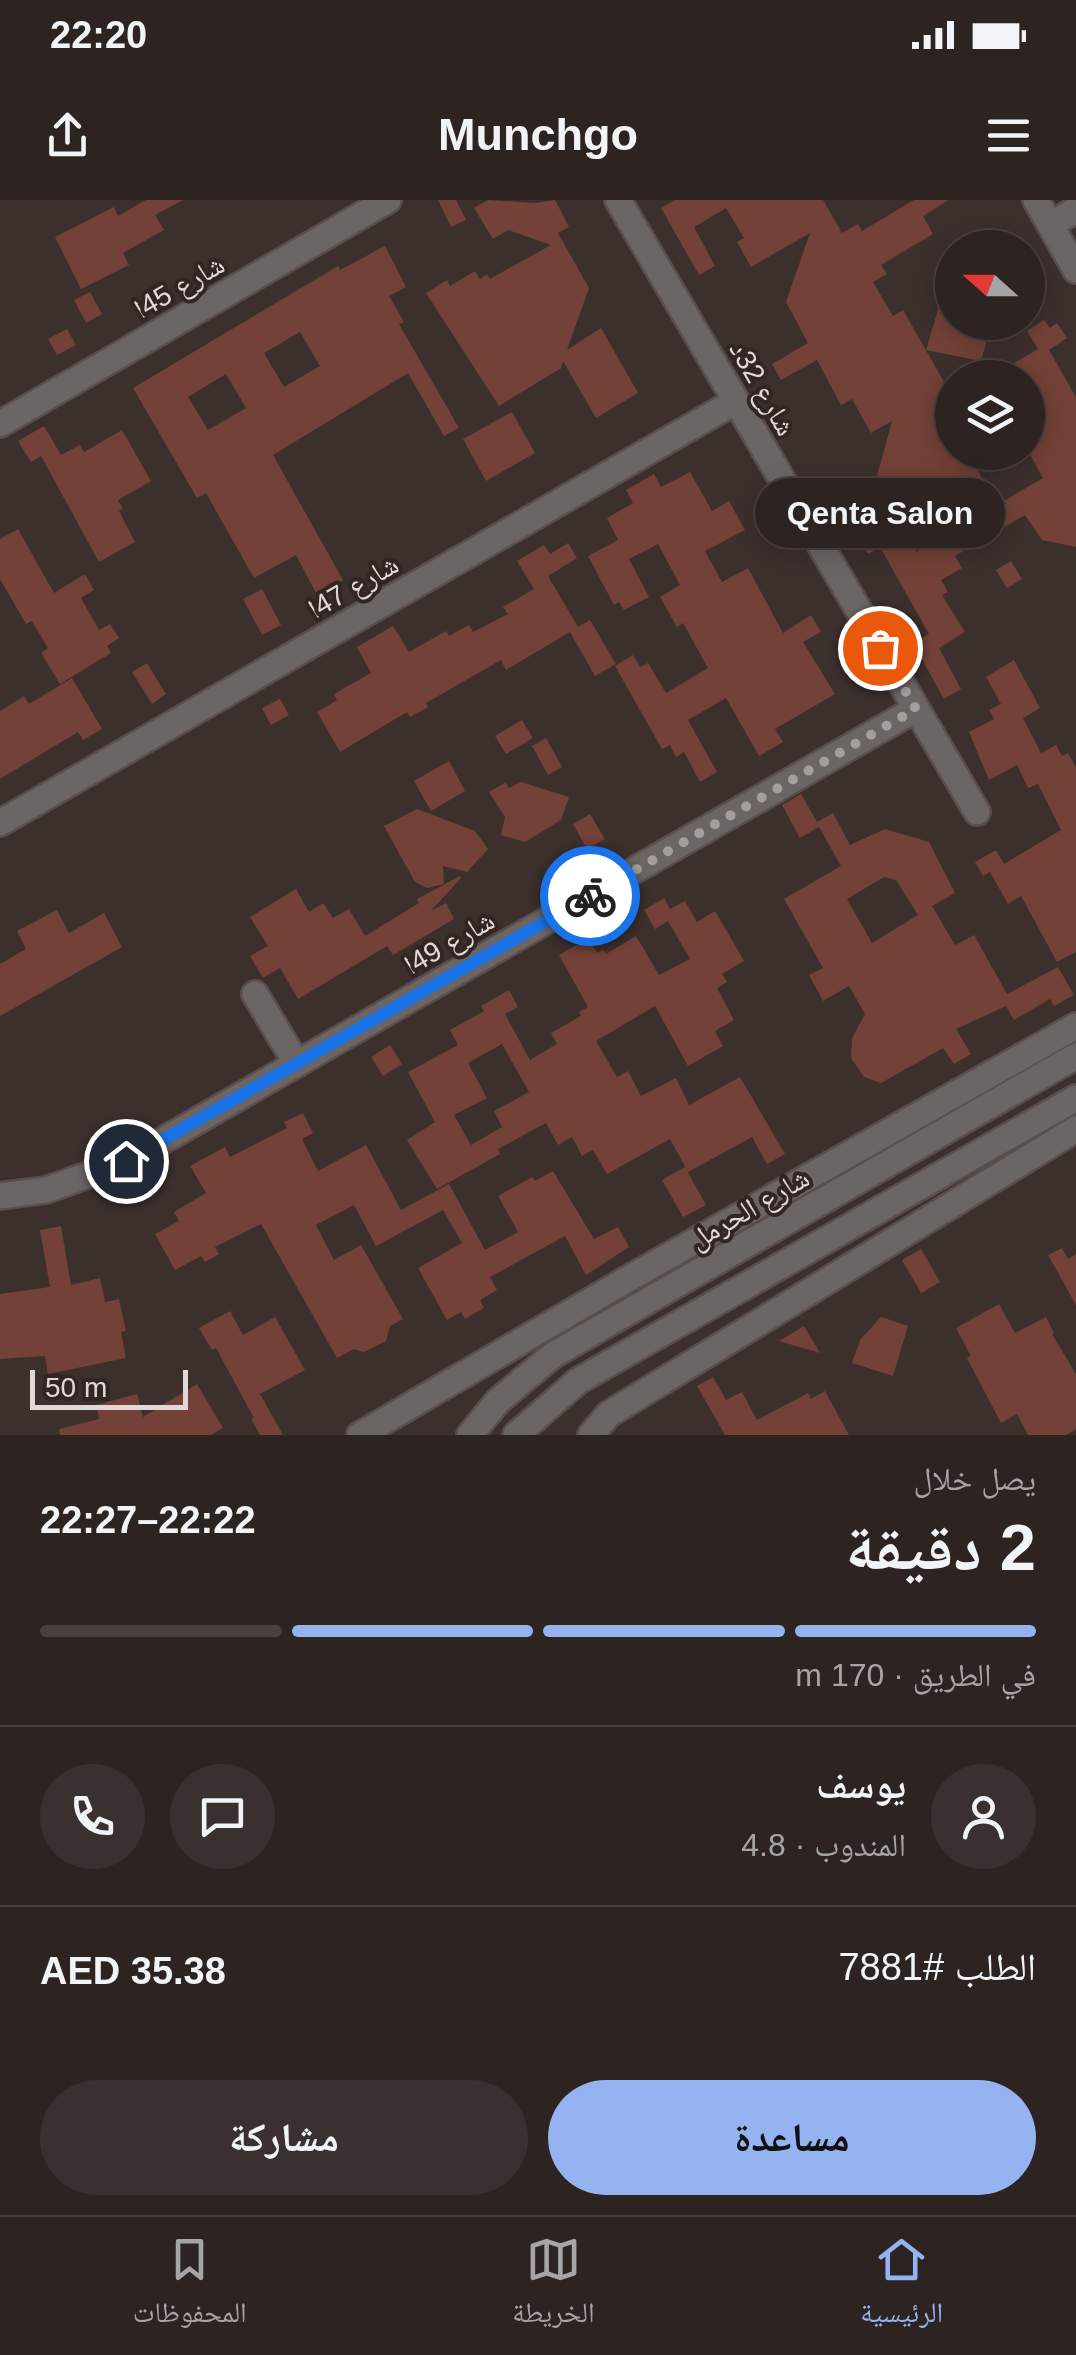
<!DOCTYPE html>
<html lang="ar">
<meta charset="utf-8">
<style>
body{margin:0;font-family:Helvetica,"Noto Naskh Arabic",sans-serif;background:#39302f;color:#f1f3f6;direction:rtl;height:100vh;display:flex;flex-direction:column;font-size:38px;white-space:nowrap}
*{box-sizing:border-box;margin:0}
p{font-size:32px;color:#a7a4a5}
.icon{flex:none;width:55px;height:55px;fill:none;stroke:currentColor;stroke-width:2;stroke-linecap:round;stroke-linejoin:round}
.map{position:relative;height:1235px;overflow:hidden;direction:ltr}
.sheet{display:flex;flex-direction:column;background:#2d2422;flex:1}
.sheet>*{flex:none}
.needle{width:65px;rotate:291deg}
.fabs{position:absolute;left:935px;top:30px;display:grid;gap:20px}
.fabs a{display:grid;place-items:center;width:110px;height:110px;border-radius:50%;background:#2d2422;box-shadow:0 5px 25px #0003,0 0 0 2px #484140;font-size:50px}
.scale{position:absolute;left:30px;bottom:25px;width:158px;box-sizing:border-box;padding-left:10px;border:5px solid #e1d9d7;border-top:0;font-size:28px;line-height:35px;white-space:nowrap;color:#e1d9d7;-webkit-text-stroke:8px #322623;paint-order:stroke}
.pin{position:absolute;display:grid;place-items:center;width:85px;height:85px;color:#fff;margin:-42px;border:5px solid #fff;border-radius:50%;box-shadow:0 2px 10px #0007}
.courier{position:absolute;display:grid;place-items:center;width:100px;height:100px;margin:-50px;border:8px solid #1a73e8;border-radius:50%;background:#fff;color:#222;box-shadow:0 2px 12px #0007}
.bubble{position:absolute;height:70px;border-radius:35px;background:#2d2422;box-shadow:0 5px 25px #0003,0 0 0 2px #484140;font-size:32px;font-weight:700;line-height:70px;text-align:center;direction:rtl}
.headline em{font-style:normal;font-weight:700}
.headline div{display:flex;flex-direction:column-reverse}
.headline{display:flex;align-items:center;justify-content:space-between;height:170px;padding:0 40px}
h1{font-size:65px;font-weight:700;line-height:75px}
.bar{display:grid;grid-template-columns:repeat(4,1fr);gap:15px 10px;align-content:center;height:120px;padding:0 40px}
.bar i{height:12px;border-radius:8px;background:#484140}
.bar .active{background:#95b2f1}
.bar p{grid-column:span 4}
.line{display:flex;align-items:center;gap:25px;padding:0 40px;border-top:2px solid #484140}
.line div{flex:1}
.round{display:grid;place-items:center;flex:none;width:105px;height:105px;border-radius:52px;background:#39302f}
.action{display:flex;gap:20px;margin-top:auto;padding:20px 40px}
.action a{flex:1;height:115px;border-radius:60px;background:#95b2f1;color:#111;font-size:40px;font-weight:700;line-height:115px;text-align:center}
.action a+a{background:#39302f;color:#f1f3f6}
.status{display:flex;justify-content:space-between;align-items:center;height:70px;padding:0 50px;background:#2d2422;direction:ltr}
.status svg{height:28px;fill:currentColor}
header{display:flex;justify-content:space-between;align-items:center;height:130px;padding:0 40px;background:#2d2422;font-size:45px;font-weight:700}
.menu{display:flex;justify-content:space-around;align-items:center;height:140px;border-top:2px solid #484140;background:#2d2422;font-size:28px;color:#a7a4a5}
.menu a{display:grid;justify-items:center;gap:5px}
.menu .active{color:#95b2f1}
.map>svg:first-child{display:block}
.building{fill:#734137;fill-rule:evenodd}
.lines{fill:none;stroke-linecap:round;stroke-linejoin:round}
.minor-casing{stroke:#5a4e4c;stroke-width:30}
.minor{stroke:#6b6563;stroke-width:25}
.done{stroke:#a79e9c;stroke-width:10;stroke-dasharray:0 18}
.route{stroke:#1a73e8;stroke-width:12}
.labels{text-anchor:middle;stroke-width:8;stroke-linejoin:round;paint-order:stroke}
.street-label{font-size:28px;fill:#e1d9d7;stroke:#322623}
</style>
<div class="status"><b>22:20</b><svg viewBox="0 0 49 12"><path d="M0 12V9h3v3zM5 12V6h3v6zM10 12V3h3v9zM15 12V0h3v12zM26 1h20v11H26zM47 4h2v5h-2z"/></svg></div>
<header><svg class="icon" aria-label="menu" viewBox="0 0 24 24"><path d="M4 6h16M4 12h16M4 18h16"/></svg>Munchgo<svg class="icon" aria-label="share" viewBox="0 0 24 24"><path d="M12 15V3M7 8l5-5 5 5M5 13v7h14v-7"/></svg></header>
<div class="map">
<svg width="1076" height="1235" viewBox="0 0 1076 1235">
<rect width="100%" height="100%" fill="#3c302d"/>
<!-- building -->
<path class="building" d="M146 0H183L155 15 164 30 123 53 129 65 81 89 55 37 114 7 118 16Z
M438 0H456L466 20 451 27Z
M488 0 535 3 555 0 569 27 558 33 589 88 567 150 601 128 638 193 596 218 563 161 561 168 499 206 426 93 447 80 450 86 475 71 480 79 487 74 490 79 551 45 508 30 493 39 474 8Z
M675 0H823L842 33 858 24 862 31 914 0H949L923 16 933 34 881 65 887 74 873 82 893 116 903 110 952 196V252H967L997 305 1043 278 1028 251V178H989L1038 149 1027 131 1044 120 1050 128 1057 123 1067 138 1049 150 1076 197V347L1042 340 1025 315 955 356 962 368 941 380 948 392 942 395 965 432 939 448 961 489 944 499 913 443 929 434 880 347 868 354 857 335 885 318 903 350 912 345 916 352 980 315 963 284 925 305 883 301 874 287 892 221 871 233 852 199 841 205 817 160 781 180 772 164 808 143 786 102 810 33 751 67 737 42 744 38 726 8 694 27 715 66 699 75 661 8Z
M385 46 406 87 389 96 404 122 399 124 459 228 444 236 408 173 273 255 343 380 317 395 296 355 254 378 206 293 197 298 133 188 338 66 340 70ZM300 132 320 166 284 187 264 153ZM226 174 246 208 208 230 188 197Z
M948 76H952V122H992L981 161 926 150Z
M90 92 102 114 86 123 74 100Z
M67 129 76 145 57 155 48 139Z
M512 212 535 253 486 281 463 239Z
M44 226 61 255 80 245 84 252 122 230 151 281 118 300 123 309 119 311 135 342 99 362 41 256 31 262 18 241Z
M690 272 712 311 729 301 745 330 705 351 722 382 748 368 783 433 811 415 821 432 803 442 835 494 775 529 783 542 759 556 726 498 688 520 717 572 700 582 684 552 676 557 670 545 662 549 615 466 633 455 640 467 648 463 666 493 708 468 683 423 677 427 660 397 680 385 658 344 629 359 649 397 624 410 619 402 614 405 588 356 618 340 607 318 633 303 626 290 654 274 661 287Z
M18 329 54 393 85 374 94 390 81 398 99 430 110 424 119 438 107 446 111 453 60 484 41 453 48 448 32 421 26 424 0 379V339Z
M568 343 577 358 548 376 578 427 590 420 616 464 595 476 570 432 506 470 501 460 426 503 428 507 410 517 407 512 340 552 317 512 337 500 334 494 371 473 357 447 393 426 409 452 446 431 449 436 469 425 473 432 508 414 503 407 534 389 517 361 544 345 550 354Z
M1011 361 1022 379 1007 388 996 370Z
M262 389 281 425 262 435 243 399Z
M1014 460 1040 508 1023 518 1041 553 1056 545 1062 556 1068 553 1076 568V752L1057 762 1021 696 1008 704 990 672 983 676 975 662 996 650 1004 664 1061 630 1038 584 1028 588 1017 565 989 580 969 532 994 519 989 510 1001 504 986 477Z
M147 463 166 494 152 504 132 472Z
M72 478 102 529 83 540 78 532 0 579V511L24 496 29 504Z
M280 499 289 515 271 525 262 508Z
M522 520 533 538 506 554 495 536Z
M546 538 562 567 548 575 532 546Z
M449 561 465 591 431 611 414 581Z
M506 582 509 588 521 582 569 597 561 620 525 642 501 635 505 617 489 592Z
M801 594 817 622 833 613 850 645 885 629 929 642 955 693 932 706 955 745 974 735 1007 794 1058 767 1074 795 1054 806 1050 799 1014 820 1006 806 956 829 971 854 954 864 943 848 881 883 864 877 851 858 852 838 865 814 849 786 823 801 809 775 823 768 784 699 841 666 819 627 800 638 782 605ZM884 677 896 680 918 715 872 743 847 699Z
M417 609 475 631 488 649 467 672 443 666 444 684 427 688 415 682 384 626Z
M590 614 605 639 587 649 573 624Z
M460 676 461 678 431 711 446 703 454 719 393 755 387 746 298 799 280 768 263 778 250 756 268 746 250 717 296 689 309 712 323 703 333 718 349 709 365 736 419 703 417 699Z
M664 698 670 709 685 701 697 722 715 711 744 761 722 774 727 782 717 788 734 820 715 831 723 846 688 866 655 806 596 841 617 877 628 871 641 896 676 878 689 905 740 877 785 954 767 964 752 937 688 972 670 939 607 974 593 950 582 956 572 937 558 945 546 923 498 949 500 954 437 989 407 940 435 922 408 872 458 845 450 830 484 811 481 806 509 790 518 807 505 814 530 860 557 844 551 833 581 816 579 812 588 807 559 755 589 738 597 753 603 750 606 754 636 736 659 775 690 759 668 721 655 729 644 710ZM502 844 529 892 494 911 502 927 471 945 454 915 487 898 468 863Z
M57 710 69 733 104 713 122 747 0 816V764L26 749 17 731Z
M390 845 402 864 383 876 371 857Z
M303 913 313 933 302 939 318 971 366 945 401 1010 449 984 485 1050 518 1032 498 996 532 977 535 981 553 971 594 1039 618 1027 629 1047 586 1075 565 1036 490 1077 497 1090 480 1100 484 1108 465 1119 461 1112 447 1120 418 1068 462 1043 443 1010 376 1046 354 1005 316 1025 334 1060 361 1045 403 1119 390 1126 386 1141 364 1152 354 1149 337 1158 261 1024 215 1047 219 1054 205 1062 201 1056 175 1070 155 1034 179 1021 174 1012 206 993 190 966 225 947 230 957 287 928 284 922Z
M685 967 706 1005 683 1017 662 980Z
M61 1026 71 1085 100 1078 105 1102 119 1099 126 1131 121 1132 126 1158 48 1174 45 1156 0 1159V1094L50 1087 40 1030Z
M1062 1048 1068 1059 1076 1054V1105L1048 1055Z
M921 1049 940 1082 921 1093 902 1060Z
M999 1104 1015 1133 1046 1117 1054 1133 1052 1134 1076 1174V1229L1066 1235H1028L1017 1214 1001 1223 967 1158 971 1156 956 1128Z
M230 1111 243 1135 275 1117 305 1170 260 1194 283 1235H260L251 1219 254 1218 216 1148 212 1150 199 1128Z
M881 1117 908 1126 893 1176 852 1163 860 1140Z
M804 1126 820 1153 779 1141Z
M713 1177 726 1200 742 1192 757 1220 808 1193 811 1199 825 1191 849 1235H725L697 1186Z
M197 1184 223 1228 211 1235H60L59 1229 99 1219 96 1205 137 1194 143 1217Z"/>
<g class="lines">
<!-- minor casing -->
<g class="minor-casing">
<path id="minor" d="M618 0 977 612
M1036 0 1076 70
M1050 25 1076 10
M0 224 388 0
M0 623 736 201
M255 794 297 864
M0 996 46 990 127 961 916 509
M360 1235 628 1079 1076 826
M470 1235 498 1201 553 1155 1076 856
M516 1235 578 1181 1076 898
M591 1235 609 1214 1076 929"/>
</g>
<!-- minor -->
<use href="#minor" class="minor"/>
</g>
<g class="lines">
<!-- done -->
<path class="done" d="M590 696 916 509 880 448"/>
<!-- route -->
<path class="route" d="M126 961 590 696"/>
</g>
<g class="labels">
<!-- street labels -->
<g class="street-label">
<text transform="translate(179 86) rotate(-30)" y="10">شارع 45ا</text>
<text transform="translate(763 188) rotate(60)" y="10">شارع 32د</text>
<text transform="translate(353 386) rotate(-30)" y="10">شارع 47ا</text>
<text transform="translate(449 742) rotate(-30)" y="10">شارع 49ا</text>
<text transform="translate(749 1008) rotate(-30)" y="10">شارع الحرمل</text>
</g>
</g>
</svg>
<div class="fabs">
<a><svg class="needle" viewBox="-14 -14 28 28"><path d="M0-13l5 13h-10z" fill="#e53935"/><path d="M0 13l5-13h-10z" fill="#a7a4a5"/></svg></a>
<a><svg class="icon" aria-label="layers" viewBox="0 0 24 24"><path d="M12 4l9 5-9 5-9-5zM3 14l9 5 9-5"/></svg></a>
</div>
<div class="scale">50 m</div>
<div class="pin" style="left:880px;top:448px;background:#ea580c"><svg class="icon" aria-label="bag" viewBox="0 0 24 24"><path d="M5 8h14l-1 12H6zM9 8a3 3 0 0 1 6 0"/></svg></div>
<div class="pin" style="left:126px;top:961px;background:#1f2937"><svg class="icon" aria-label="home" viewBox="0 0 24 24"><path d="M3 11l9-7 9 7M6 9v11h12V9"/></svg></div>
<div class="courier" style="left:590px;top:696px"><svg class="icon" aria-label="bike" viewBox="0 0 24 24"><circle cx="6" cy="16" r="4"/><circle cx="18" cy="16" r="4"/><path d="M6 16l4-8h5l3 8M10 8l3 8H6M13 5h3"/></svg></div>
<div class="bubble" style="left:755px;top:278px;width:250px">Qenta Salon</div>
</div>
<section class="sheet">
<div class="headline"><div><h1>2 دقيقة</h1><p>يصل خلال</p></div><em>22:22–22:27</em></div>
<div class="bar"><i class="active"></i><i class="active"></i><i class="active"></i><i></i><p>في الطريق · 170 m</p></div>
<div class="line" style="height:180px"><a class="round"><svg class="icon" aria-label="person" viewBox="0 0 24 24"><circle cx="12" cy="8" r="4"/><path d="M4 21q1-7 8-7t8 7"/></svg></a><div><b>يوسف</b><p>المندوب · 4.8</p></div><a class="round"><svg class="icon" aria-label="chat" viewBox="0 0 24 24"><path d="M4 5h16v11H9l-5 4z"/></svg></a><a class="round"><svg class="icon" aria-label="phone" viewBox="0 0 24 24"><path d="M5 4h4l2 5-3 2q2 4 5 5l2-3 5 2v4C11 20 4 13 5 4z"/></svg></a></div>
<div class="line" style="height:130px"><div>الطلب #7881</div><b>AED 35.38</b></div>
<div class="action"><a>مساعدة</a><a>مشاركة</a></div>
</section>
<nav class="menu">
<a class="active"><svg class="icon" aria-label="home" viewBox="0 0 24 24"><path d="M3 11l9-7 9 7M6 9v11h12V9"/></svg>الرئيسية</a>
<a><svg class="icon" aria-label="map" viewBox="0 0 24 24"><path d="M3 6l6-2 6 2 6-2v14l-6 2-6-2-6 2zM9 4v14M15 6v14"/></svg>الخريطة</a>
<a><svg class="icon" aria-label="saved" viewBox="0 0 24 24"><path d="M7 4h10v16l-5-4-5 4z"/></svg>المحفوظات</a>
</nav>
